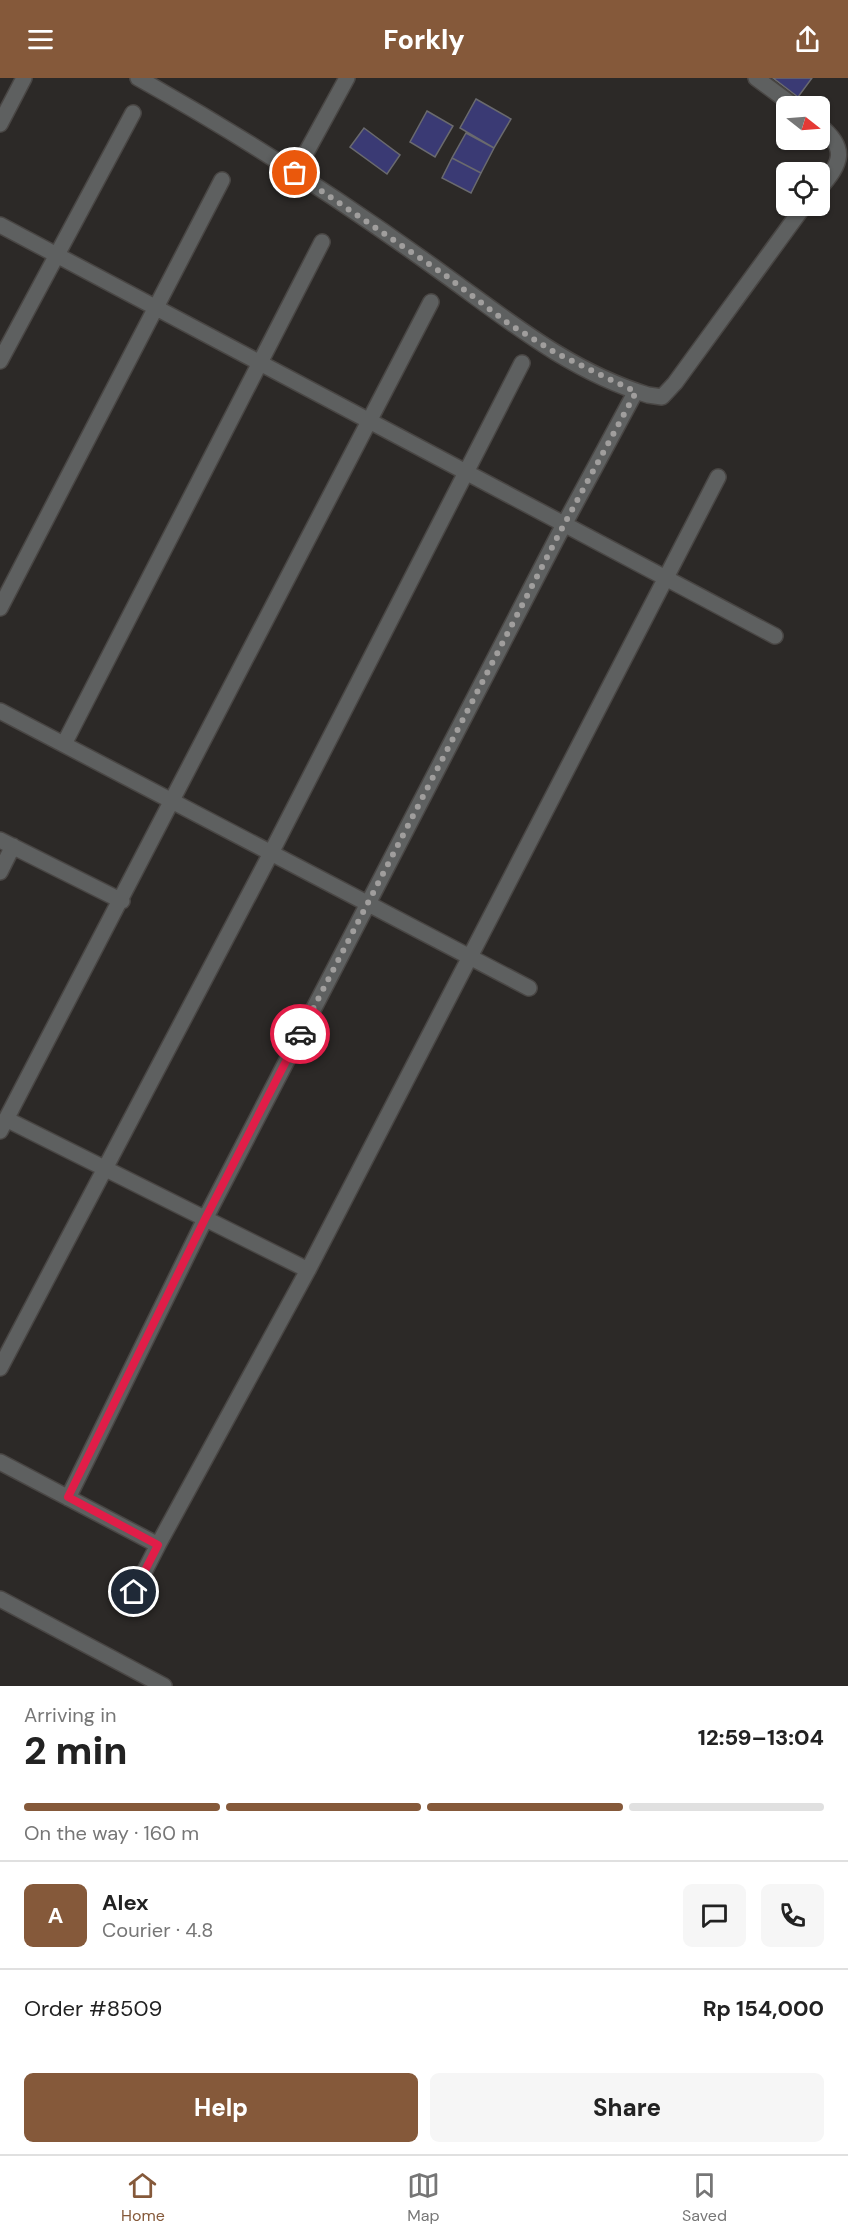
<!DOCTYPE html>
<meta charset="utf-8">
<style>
body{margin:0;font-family:"DM Sans",sans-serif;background:#f6f6f6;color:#222;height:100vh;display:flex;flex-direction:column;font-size:22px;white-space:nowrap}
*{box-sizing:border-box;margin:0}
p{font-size:20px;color:#767676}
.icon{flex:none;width:33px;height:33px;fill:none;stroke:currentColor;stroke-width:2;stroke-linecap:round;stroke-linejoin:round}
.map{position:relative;height:1608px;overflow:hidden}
.sheet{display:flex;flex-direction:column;background:#fff;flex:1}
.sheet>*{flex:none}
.needle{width:39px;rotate:107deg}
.tools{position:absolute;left:776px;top:18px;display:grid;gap:12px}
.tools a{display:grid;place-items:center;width:54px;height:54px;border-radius:9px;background:#fff;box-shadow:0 2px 4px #0004;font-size:30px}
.pin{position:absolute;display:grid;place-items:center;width:51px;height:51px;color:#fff;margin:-26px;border:3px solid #fff;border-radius:50%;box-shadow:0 2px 6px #0007}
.courier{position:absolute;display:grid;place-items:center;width:60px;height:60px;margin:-30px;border:4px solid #e11d48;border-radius:50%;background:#fff;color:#222;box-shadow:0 2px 8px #0007}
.head em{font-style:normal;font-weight:800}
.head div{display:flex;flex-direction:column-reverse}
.head{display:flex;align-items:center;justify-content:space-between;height:102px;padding:0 24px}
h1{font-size:39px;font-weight:800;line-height:45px}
.bar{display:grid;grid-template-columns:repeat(4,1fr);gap:9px 6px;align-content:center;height:72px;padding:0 24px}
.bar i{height:8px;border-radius:4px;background:#e0e0e0}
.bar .current{background:#85593a}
.bar p{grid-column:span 4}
.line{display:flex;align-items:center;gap:15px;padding:0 24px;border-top:2px solid #e0e0e0}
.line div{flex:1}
.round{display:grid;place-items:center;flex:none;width:63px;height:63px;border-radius:9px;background:#f6f6f6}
.primary-button{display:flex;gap:12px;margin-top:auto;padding:12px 24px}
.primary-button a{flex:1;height:69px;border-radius:9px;background:#85593a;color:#fff;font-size:24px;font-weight:800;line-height:69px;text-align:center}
.primary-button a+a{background:#f6f6f6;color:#222}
header{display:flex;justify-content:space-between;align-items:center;height:78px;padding:0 24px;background:#85593a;color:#fff;font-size:27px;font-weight:800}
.dock{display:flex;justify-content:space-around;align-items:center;height:84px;border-top:2px solid #e0e0e0;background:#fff;font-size:16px;color:#767676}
.dock a{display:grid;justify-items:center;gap:3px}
.dock .current{color:#85593a}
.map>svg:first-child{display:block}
.building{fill:#3a3a74;stroke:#6a6a6e;stroke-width:1.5}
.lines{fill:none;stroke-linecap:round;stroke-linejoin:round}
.street-casing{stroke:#494644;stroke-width:18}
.street{stroke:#5e6060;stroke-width:15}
.done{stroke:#a09e9d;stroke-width:6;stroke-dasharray:0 10.8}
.route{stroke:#e11d48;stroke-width:8}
</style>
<header><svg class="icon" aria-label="menu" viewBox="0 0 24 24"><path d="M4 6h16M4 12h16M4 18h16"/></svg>Forkly<svg class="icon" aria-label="share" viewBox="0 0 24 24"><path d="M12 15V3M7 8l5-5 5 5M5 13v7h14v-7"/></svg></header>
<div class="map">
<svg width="848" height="1608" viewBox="0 0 848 1608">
<rect width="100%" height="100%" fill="#2c2927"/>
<!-- building -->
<path class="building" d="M773 0H812L798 19Z
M476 21 511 41 494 70 460 50Z
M427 33 453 48 435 79 410 64Z
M364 50 400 77 387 96 350 69Z
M466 55 494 70 481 95 452 80Z
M452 80 481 95 471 115 442 100Z"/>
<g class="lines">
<!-- street casing -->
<g class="street-casing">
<path id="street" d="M138 0C244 59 347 126 445 197 509 243 571 294 648 317L662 319 675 305 804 128
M756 0 794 28
M0 46 24 0
M819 47C848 70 842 85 819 111
M295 95 347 0
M0 147 775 558
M0 283 133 35
M0 530 222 102
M0 633 529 910
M64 666 322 164
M0 762 122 823
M0 794 13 768
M6 1041 308 1192
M0 1053 431 224
M0 1290 271 775 522 285
M0 1384 158 1467 134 1514
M68 1420 205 1141 559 456 636 313
M158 1467 308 1192 718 399
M0 1521 164 1608"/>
</g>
<!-- street -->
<use href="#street" class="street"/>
</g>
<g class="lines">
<!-- done -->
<path class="done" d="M295 95 445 197 509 246 556 275 636 314 559 456 300 956"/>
<!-- route -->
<path class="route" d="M134 1514 158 1467 68 1419 205 1141 300 956"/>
</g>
</svg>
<div class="tools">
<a><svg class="needle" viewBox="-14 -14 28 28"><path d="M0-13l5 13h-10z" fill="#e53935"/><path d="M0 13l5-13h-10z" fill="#767676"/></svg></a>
<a><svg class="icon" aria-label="locate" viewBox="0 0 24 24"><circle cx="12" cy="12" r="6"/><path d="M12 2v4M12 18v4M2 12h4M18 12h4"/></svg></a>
</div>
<div class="pin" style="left:295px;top:95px;background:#ea580c"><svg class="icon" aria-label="bag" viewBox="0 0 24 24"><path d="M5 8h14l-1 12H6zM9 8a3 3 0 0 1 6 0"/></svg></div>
<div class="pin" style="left:134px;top:1514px;background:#1f2937"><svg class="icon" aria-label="home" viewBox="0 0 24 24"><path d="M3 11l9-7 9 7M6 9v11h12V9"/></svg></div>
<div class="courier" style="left:300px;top:956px"><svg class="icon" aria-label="car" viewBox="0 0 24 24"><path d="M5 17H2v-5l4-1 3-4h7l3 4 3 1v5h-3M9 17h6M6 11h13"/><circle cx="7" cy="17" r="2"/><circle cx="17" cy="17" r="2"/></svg></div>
</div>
<section class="sheet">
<div class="head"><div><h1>2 min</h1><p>Arriving in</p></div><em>12:59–13:04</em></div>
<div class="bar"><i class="current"></i><i class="current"></i><i class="current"></i><i></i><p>On the way · 160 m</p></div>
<div class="line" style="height:108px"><b class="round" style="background:#85593a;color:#fff">A</b><div><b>Alex</b><p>Courier · 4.8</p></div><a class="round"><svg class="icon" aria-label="chat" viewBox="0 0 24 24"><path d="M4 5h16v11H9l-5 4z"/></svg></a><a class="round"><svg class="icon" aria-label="phone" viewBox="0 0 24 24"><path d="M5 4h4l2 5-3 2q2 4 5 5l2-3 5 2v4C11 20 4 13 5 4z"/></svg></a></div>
<div class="line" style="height:78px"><div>Order #8509</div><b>Rp 154,000</b></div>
<div class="primary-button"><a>Help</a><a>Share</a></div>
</section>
<nav class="dock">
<a class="current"><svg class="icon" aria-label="home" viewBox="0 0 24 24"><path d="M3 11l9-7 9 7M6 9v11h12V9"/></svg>Home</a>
<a><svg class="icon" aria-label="map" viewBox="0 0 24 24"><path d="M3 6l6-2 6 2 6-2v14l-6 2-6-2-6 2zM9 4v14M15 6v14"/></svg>Map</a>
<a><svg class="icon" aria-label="saved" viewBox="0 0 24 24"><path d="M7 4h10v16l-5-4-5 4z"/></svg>Saved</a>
</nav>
